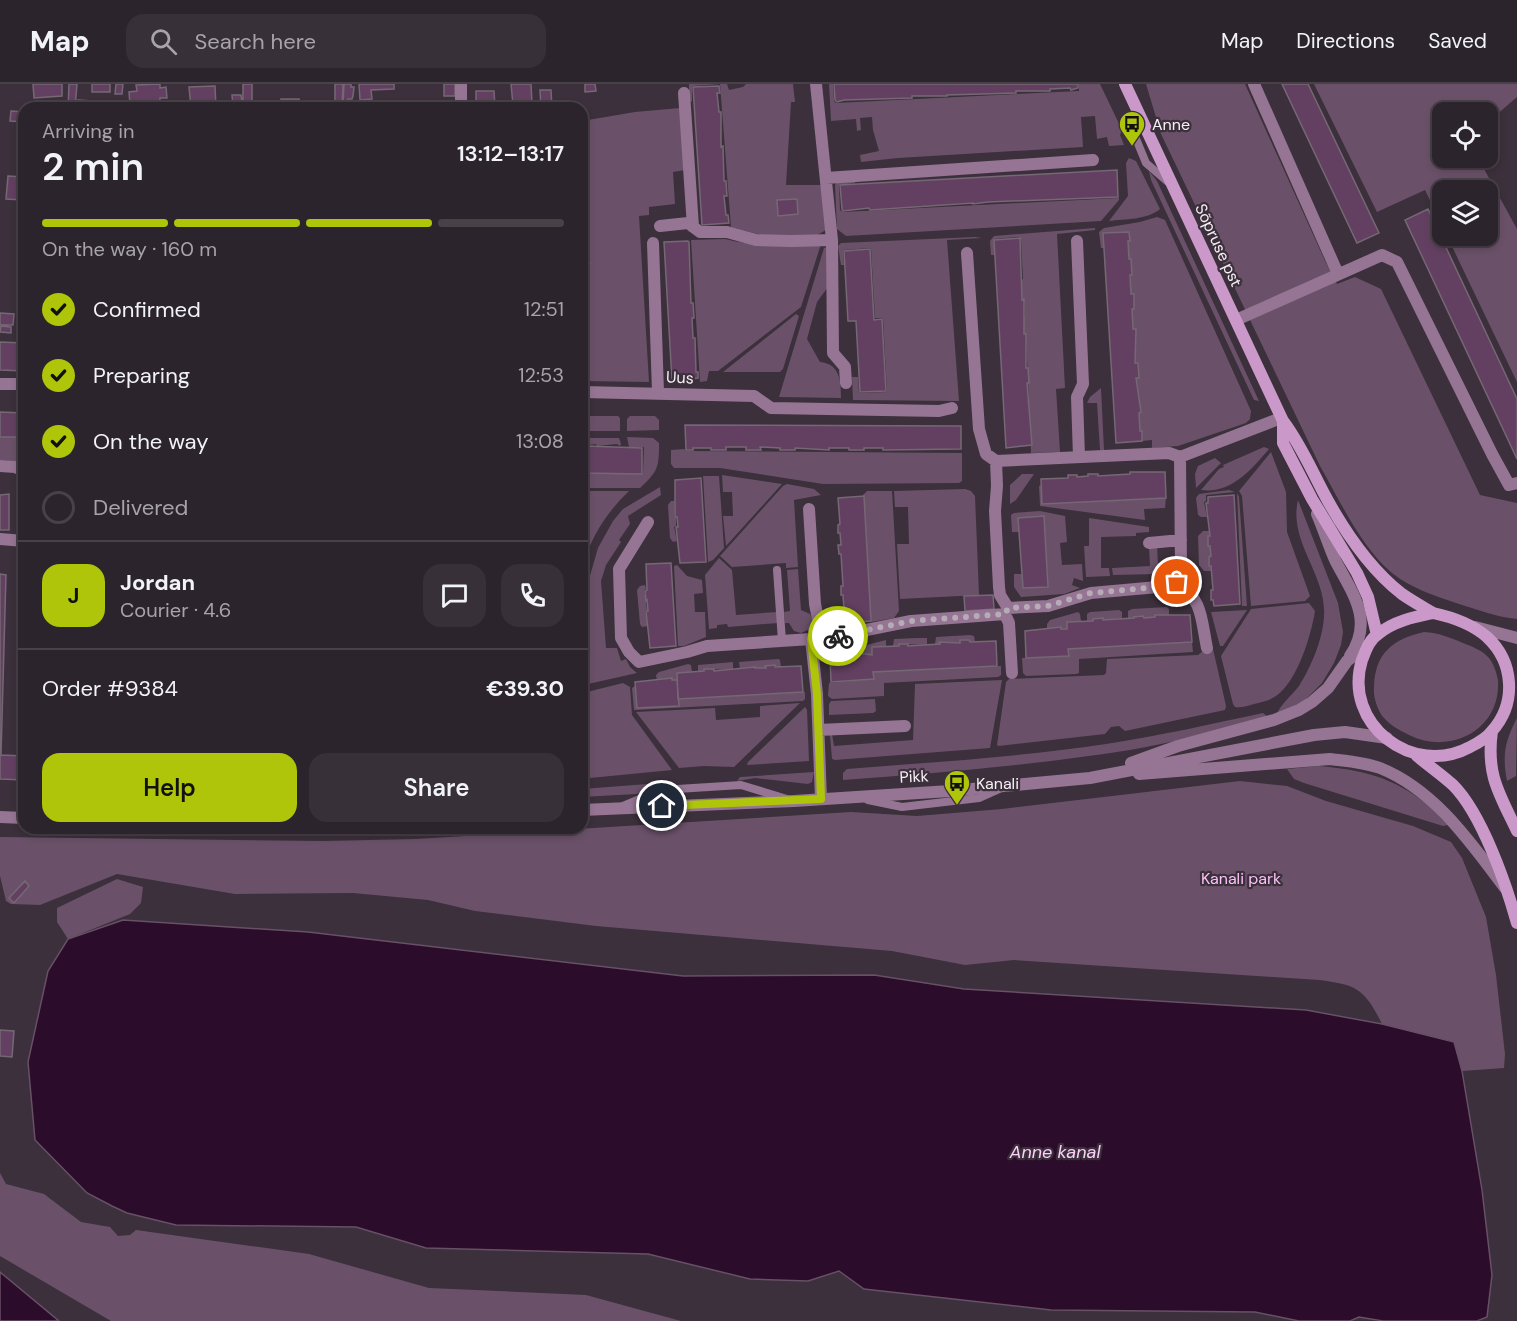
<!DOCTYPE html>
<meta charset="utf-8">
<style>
body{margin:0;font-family:"DM Sans",sans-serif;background:#383038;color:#f1f3f6;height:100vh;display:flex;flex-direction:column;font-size:22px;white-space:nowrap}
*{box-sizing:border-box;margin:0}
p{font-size:20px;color:#a6a4a9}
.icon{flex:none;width:33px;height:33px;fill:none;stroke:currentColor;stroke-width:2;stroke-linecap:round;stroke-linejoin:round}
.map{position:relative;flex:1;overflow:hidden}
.panel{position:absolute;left:18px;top:18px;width:570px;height:732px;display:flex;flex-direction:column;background:#2c242c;border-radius:18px;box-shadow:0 3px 9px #0003,0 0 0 2px #484148}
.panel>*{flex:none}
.fabs{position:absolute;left:1432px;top:18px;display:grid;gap:12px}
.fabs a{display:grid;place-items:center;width:66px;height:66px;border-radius:12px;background:#2c242c;box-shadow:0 3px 9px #0003,0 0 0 2px #484148;font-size:30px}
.pin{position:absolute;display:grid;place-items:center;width:51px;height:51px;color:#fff;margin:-26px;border:3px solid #fff;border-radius:50%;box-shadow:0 2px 6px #0007}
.courier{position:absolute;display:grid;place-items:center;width:60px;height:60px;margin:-30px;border:4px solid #aec509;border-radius:50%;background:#fff;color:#222;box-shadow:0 2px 8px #0007}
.summary em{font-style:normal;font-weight:600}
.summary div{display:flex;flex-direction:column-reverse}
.summary{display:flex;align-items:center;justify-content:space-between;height:102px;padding:0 24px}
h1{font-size:39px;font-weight:600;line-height:45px}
.bar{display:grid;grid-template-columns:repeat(4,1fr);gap:9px 6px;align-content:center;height:72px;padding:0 24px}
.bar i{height:8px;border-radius:4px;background:#484148}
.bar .current{background:#aec509}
.bar p{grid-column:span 4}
.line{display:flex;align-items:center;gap:15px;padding:0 24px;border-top:2px solid #484148}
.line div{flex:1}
.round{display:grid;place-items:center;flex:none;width:63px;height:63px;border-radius:18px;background:#383038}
ol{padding:0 24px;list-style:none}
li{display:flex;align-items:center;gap:18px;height:66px}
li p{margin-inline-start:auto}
li .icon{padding:6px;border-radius:50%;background:#aec509;color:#111;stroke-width:4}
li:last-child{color:#a6a4a9}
li i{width:33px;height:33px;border:3px solid #484148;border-radius:50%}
.primary-button{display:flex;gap:12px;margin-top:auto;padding:12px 24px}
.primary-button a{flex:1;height:69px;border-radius:18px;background:#aec509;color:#111;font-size:24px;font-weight:600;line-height:69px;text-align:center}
.primary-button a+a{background:#383038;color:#f1f3f6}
header{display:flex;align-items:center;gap:36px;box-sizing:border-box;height:84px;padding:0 30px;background:#2c242c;border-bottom:2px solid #484148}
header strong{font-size:28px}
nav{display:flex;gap:33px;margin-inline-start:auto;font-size:21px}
.search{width:420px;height:54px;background:#383038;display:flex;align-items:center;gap:15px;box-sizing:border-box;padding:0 21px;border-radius:18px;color:#a6a4a9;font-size:22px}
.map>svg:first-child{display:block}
.green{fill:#6a5169}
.water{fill:#2b0c2a;stroke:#685067;stroke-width:1.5}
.building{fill:#634061;stroke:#756874;stroke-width:1.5}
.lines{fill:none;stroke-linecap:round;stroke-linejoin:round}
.service{stroke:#957593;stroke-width:8}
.minor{stroke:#957593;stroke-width:12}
.tertiary{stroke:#957593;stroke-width:12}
.secondary{stroke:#cb99c9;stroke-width:12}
.done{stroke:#b5acb5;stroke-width:6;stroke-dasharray:0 10.8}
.route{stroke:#aec509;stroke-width:8}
.labels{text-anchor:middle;stroke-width:4.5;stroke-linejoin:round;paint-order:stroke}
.poi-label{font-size:16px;fill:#f7eff6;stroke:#3b303b;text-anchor:start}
.street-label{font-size:16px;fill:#f7eff6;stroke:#3b303b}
.park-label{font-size:16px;fill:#fbc0f8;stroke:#3b303b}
.water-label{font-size:18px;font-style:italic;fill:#ffcffc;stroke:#3b303b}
</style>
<header>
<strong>Map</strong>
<div class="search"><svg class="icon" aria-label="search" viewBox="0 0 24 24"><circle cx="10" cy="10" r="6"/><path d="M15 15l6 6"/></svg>Search here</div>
<nav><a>Map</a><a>Directions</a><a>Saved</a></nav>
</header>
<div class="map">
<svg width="1517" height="1237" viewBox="0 0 1517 1237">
<rect width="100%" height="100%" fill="#3b303b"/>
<!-- green -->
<path class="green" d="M689 0H727L729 6 743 3 746 0H793L795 18H791L786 101H823L826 146 812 154 761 151 731 143 720 0 692 2V18L689 16Z
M829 0H833L834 17 836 19 1079 7V0H1100L1122 46 1120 51 1124 61 1109 62 1107 53 1097 55 1095 32 1081 33 1083 63 898 74 861 78 860 71 879 67 873 46 872 33 860 34 861 46 857 47 856 35 831 37Z
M1146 0H1245L1326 179 1337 200 1355 193 1381 205 1480 411 1517 419V535C1497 533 1478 526 1459 520 1436 512 1410 504 1392 489 1361 463 1340 417 1320 382L1161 50Z
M1314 0H1517V13L1488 38V28H1443V74H1478L1517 145V298L1447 152H1488V106H1443V144L1425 106 1377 128Z
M680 24 685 86 673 88 675 120 649 123V131L639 132 649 298 582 297V37L635 28Z
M1129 74 1136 77 1160 125C1147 136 1125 135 1109 137L1128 112 1126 79Z
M1149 87 1157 97 1259 317 1254 316 1151 96Z
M855 96V99L839 101 840 126 843 128 1119 114V116L1101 137 846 152 837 145 835 101 836 99Z
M1157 133 1165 136 1251 327 1250 335 1246 339 1178 362 1152 364V356L1142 357V348L1140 347 1139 329 1141 328 1136 294H1139L1137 279H1135L1136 245H1133L1132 225H1134V211L1131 210V176L1129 175 1128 157 1130 156V150L1128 148 1103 149 1105 164H1101L1099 148 1104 144 1140 138Z
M1095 144V146L1057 150 1065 304 1056 305 1060 368 1031 369 1026 250H1024L1023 231H1025L1024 216H1022L1021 196 1023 195 1021 156 1019 153 994 155 995 171H991L990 157 994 152Z
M975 153 982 154 947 156 959 317 853 316 852 293H858L859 309 887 308 883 234H875L871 164 843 166 844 181H841L838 162 841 159Z
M725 155C756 163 789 162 821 160L801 223 718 287H709L707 297 700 298 691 156Z
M827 163 828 203 817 218 807 255 820 278C840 280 841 297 841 314L779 313 824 164Z
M796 230 799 232 783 285 780 288H723Z
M1101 304 1104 366H1100L1097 319H1087L1090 313Z
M582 332H618L620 334V347H582Z
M630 332H655L659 336V346L627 347V335Z
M0 353H24V378L0 376Z
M627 353 653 354 659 359C659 384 658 387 640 404H582V390H643L644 363H629Z
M582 354H619L621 360 620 362 617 360 597 362 596 360 582 362Z
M1264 363 1269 365C1251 386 1231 410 1201 406L1219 385 1224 383 1223 381Z
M684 365 686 367 962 369V397L959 399 823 400 720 384H674L671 380V366Z
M1271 368 1286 408 1287 448 1310 512 1305 517 1251 522 1242 412 1239 407Z
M1215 374 1221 379 1196 404 1195 390 1198 382Z
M1022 390H1034L1016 416 1010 420V401Z
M722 391 782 400 726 462 723 432H733L732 408H723Z
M703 392H719L724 464 713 476 708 478Z
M787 400 814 405 821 411 794 416 798 483 786 484V479L732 483 720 472 783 402Z
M1041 401 1043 420 1166 414 1165 424 1144 425 1145 436 1040 422 1039 402Z
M660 403 661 411 628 432 630 440 619 456 621 458 606 481 601 497 606 564H617L621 577 626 575 630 583 637 589 588 600 582 595V519L598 464 613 437 623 425Z
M965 405 971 407 975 412 979 511 900 515 897 460H909L908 423H895L894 407Z
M1229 406 1235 408 1206 411V417L1204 418 1207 433H1201L1198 431 1196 414 1199 410Z
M582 407H629C606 429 591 453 582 484Z
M867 407H892L899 527 894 534 871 538 863 411Z
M1237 409 1239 413 1247 522H1242Z
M1298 416 1338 519 1343 548 1341 561 1334 579 1322 599 1304 617 1277 631C1278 623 1293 610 1299 602 1311 583 1323 555 1324 532 1327 491 1288 458 1298 416Z
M671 417H675L674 433 676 434V442L674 443 677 457 673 458 670 454 668 421Z
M1040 427 1065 432 1067 458 1060 459 1062 481 1082 480 1083 497 1074 494 1072 501 1080 504 1064 510 1021 513 1014 503V490H1022L1023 504 1048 502 1044 432 1019 434V448H1012L1011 431 1014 429Z
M1089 434 1149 443V448L1136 449V452L1101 453V484H1109L1110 492 1086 493 1084 462H1089Z
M1203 447H1210L1208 461 1210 462 1211 472 1209 473 1212 487H1204L1199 481 1198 452Z
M20 462 24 463V620L18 619Z
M1157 462 1158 480 1167 479 1176 485 1172 497H1161L1157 490 1113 491 1112 484 1150 482 1149 463Z
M719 474 732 486 736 531 777 528 778 539 728 543 727 540 717 541V544L709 545 705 491Z
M677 481 687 492 702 496 703 509 694 510 695 528H705L706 553 684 562H678L674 482Z
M798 485 801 526 810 530 813 537 810 545 801 549 794 547 789 539H785L784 528 790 527 787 486Z
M645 501 646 505 644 506 647 526H645L648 542 642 543 640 540 637 506 640 502Z
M1309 519 1315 527C1311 552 1297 598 1276 612 1269 617 1261 618 1254 620 1247 622 1242 624 1235 623L1233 620 1221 572 1251 525Z
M1167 523 1169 525V533L1155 531V533L1144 534 1143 532 1128 535V527L1132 525Z
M1119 526 1122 528V535L1103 536 1102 534 1094 535 1093 537H1087V530L1090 528Z
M1247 526 1223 562H1220L1211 528Z
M1078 528 1080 530 1081 537 1067 538V545L1052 544 1047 546V540L1050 536Z
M1424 548C1439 549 1449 553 1463 559 1471 562 1481 566 1487 572 1493 577 1497 589 1498 597 1501 645 1451 672 1409 651 1399 646 1390 641 1383 633 1377 625 1373 612 1374 603 1375 569 1393 555 1424 548Z
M970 551 974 552 975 558H970L969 556H960V559L940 558V560H935L936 553Z
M918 554H927V561L899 560V562H893L894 555Z
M886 556V563L872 571 857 569V572H851V565Z
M1192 558 1193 568 1079 575V589L1076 590 1026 592 1023 589 1022 574 1068 572V565Z
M1213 565 1226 622 1225 626 1125 647 1119 642 1111 643 1105 650 999 662 997 661 1006 598 1009 595 1104 591 1106 589 1107 575 1198 571 1203 567Z
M778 575 780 576 781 583H775L774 581 766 582V584H755L754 583 740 585 739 578Z
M733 578V586L704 585V587L698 588V581Z
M688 580 691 581 692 588 677 589V596L662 595V596L657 597 656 591 659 588Z
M1001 582V591L998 593 884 599V612L832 615 828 612 829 599 873 595V588Z
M1002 596 990 664 835 676 832 675 830 651 832 650 834 662 913 656 915 600Z
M623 599 630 603 632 631 672 686 590 694 587 689 583 609Z
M635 602 637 624 678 622V615L805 608V615L803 617 634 626 632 604Z
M875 615 876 627 873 629 829 631V620L831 617Z
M800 619 734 683 704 682 679 684 636 628 715 624 716 636 760 633V622Z
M805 623 807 626 809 677 747 681 748 678Z
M1263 629 1268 633C1222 645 1176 658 1130 666 1035 681 938 689 843 696V689L847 685C933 678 1020 673 1106 660 1159 652 1211 640 1263 629Z
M1517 634 1516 692 1507 697C1502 671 1505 657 1517 634Z
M1319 682C1363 686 1393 693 1428 721 1435 727 1441 735 1448 741L1443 742 1304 699 1294 695 1287 685Z
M814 688 812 698 808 700 755 694 737 697 740 693Z
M1240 697 1287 702 1326 717 1413 742 1451 758 1462 774 1486 833 1496 891 1505 970 1504 984 1462 987 1454 958 1382 940C1364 904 1357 901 1319 896L1014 876 965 881 892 867 596 842 475 827 428 816 353 809 235 810 117 790 40 821 11 820 6 817 0 792V753L324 757 416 755 851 728 917 732 1002 725Z
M661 699 665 702 636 710 582 713V705Z
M117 795 143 803 141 819 130 830 68 855 57 838V824Z
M0 1089 6 1100 44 1110 81 1138 110 1143 118 1152 130 1151 136 1146 309 1170 429 1204 586 1211 681 1237H111L0 1172Z"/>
<!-- water -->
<path class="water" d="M123 836 308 848 683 892 874 891 964 905 1306 926 1382 940 1454 958 1462 987 1482 1106 1492 1191 1487 1233 1477 1237H1383L1359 1233 1350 1237H1299L1255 1228 1051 1226 864 1205 839 1187 808 1197 750 1195 648 1170 426 1164 356 1143 176 1141 127 1129 112 1122 87 1109 35 1056 28 978 48 887 68 855Z
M0 1188 59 1237H0Z"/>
<!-- building -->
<path class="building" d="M33 0H62V12L34 14Z
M69 0H77L75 24H68Z
M92 0H110V8H92Z
M116 0H123L122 10H115Z
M160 0V4L166 3 167 14H160V20L133 24 132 21H130L129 8 137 7 136 1Z
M243 0H252V19H243Z
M335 0H343L342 22H335Z
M344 0H351V3H354L353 12 352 15H348V17H350L348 21 343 19Z
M359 0H394V5L371 6 372 15 360 16Z
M444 0H455V12H444Z
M511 0H531L532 19 513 21Z
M585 0H595L596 7 585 8Z
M834 0H1078V4L1071 6 1070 4 1050 5V7H1016V9L947 11V12H912V14L844 16 837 18 835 16Z
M1282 0H1308L1379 149 1357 159Z
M215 2 216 24H191L189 3Z
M719 2 720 9H717L719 28H721V63L723 62 724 97H726L727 112H724L726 131H728L729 139 702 141 693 3Z
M540 6H551L552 24H541Z
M476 7H494L495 23 476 24Z
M232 11H241L242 18H237L240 19V23H233Z
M281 15H299L300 24H282Z
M78 16 93 17 92 24H77Z
M11 27 24 28V38L10 37Z
M1117 86 1118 113 988 118 973 120V119L870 126 869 124 843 127 842 125 840 101Z
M8 92 24 93V116L6 115Z
M797 115 798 130 778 132 777 116Z
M1428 125 1517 315V375L1405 136Z
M1129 148 1130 157H1128L1129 175H1131L1132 191H1130L1131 210H1134V225H1132L1133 245H1136L1135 279H1138L1139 294H1136L1141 328 1139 329 1140 347H1142V357L1116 359 1103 149Z
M1020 154 1022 216 1024 215V250H1026V284H1028L1029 299H1027L1032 361 1006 364 994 156Z
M688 157 689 158 691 219H693L694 234H692L693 254H695L696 288H698V294L672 297 664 158Z
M870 165 874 236 882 235 886 307 860 308 856 237H848L844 167Z
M582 172 590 179 582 188Z
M0 229 14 230 13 241H0Z
M1 242 11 243V249L0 248Z
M0 258 24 259V287L0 286Z
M0 328 24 329V353H0Z
M685 341 961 342V365L883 366V364H864V366H849V364H829V366L795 364V366H780V364L760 363 761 366H746V363H726V366H711V364H693V366H686Z
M586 362 642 364V390L582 389V364H586Z
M1130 388H1165L1166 414 1042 420 1041 395 1068 394V391H1077V393L1088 392V390H1098V392L1130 390Z
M701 394 706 478 680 479 676 443H678L677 433H675V396Z
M9 410V446H0V411Z
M1234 411 1240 520 1214 522 1213 516H1211V506H1213L1211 482H1209V473L1211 472 1210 462H1208V452H1210L1206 419H1208V413Z
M864 412 871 537 845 539 843 511H841V502H843L841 470H839L838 461H841L840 449H838V441L840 440 838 414Z
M1044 432 1048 503 1023 504 1018 434Z
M671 479 676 562 650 564 646 527H648L647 516 646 517 645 507 647 506 646 480Z
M0 490 6 491 1 671 24 672V696L0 695Z
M993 511 994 525 965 527 964 512Z
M1155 531H1190L1192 558 1068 565 1069 572 1026 574 1025 547 1061 543V545H1067V538L1093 537V535L1103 534V536L1134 534V533L1143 532 1144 534 1155 533Z
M960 556H969L970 558 996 557 997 582 873 588 874 595 831 598 830 573 857 572 856 569 872 571V563L899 562V560H908V562L940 560 939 558 960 559Z
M775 581V583L801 582 803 608 678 615 677 589 704 587V585H714V587L755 583V584H766L765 582Z
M672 594V596H677L679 622 637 624 635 598Z
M25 797 29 802 14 819 9 814Z
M0 946 14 947 12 973 0 972Z"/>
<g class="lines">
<!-- service -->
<path class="service" d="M1138 29 1132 45 1146 79 1168 98
M777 486 782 557
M868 716 902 723 979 714 999 705
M623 722 661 706 741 701 787 715"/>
<!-- minor -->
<path class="minor" d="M816 0 832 156 833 269 845 283 846 299
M1254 0 1338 190
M684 9 693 143
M461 24V0
M826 94 1093 76
M660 142 688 139 700 148H727L756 156 791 157 832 156
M1077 157 1083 300 1077 313 1079 373
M653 159 658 308
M967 169 979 345 986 370 996 377 1169 369 1180 373 1281 334
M1236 236 1382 171 1397 178 1492 370 1509 401 1517 399
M0 300H24
M582 308 754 312 771 324 939 327 952 324
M996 377 997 402 995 427 999 503 1000 511 1008 524 1005 530 1009 539 1012 589
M0 382 15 383 24 387
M809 425 815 520 822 555
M648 438 619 485 621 554 629 568 639 578 687 568 707 562 811 555
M0 455 24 457
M1149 459 1181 456
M1177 498C1203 516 1201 535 1207 564
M1008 524 1048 522 1091 509 1169 502 1177 498 1181 486 1180 373
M819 646 905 642
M821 715 817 610 811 555H822L911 537 1005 530"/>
<!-- tertiary -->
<path class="tertiary" d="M1317 430C1324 446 1329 463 1336 478 1353 510 1374 537 1350 572
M1475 543 1517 554
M1131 679 1178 662 1274 636 1299 626 1312 618 1328 604 1347 577 1367 562
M1139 690 1330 675C1347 677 1364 678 1380 684 1435 706 1471 759 1505 804
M582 726 794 717 950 707 1090 694 1314 651 1345 648 1387 654
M0 733 24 734"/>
<!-- secondary -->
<path class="secondary" d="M1125 0 1283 337C1302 362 1313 390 1328 417 1347 451 1371 486 1402 510 1412 517 1423 523 1433 529
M1283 337V359L1312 415 1357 489 1368 513 1377 551
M1433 529C1452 533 1472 540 1487 553 1514 578 1517 619 1492 647 1487 654 1478 659 1470 663 1413 694 1342 640 1362 576 1366 566 1369 556 1378 550 1394 537 1414 533 1433 529Z
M1492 647C1486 691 1499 709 1517 747
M1417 672C1429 682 1442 691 1453 701 1482 730 1506 800 1517 839"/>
</g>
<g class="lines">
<!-- done -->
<path class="done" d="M838 552 911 537 1005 530 1008 524 1048 522 1091 509 1169 502 1177 498"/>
<!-- route -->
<path class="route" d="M662 722 821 715 817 610 811 555 838 552"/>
</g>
<!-- icons -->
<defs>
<g id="bus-pin" transform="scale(1.35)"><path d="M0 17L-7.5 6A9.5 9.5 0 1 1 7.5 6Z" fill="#aec509" stroke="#3b303b"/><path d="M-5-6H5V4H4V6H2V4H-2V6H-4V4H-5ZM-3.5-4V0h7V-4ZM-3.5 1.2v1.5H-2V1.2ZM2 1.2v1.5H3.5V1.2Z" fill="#111"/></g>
</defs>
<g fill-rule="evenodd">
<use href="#bus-pin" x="1132" y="40"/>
<use href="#bus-pin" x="957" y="699"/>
</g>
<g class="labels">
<!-- poi labels -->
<g class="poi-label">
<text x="1152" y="46">Anne</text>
<text x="976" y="705">Kanali</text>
</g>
<!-- street labels -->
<g class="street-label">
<text transform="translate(1219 161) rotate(65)" y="6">Sõpruse pst</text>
<text transform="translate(680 293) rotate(3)" y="6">Uus</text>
<text transform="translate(914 692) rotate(-3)" y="6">Pikk</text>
</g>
<!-- park labels -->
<g class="park-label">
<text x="1241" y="800">Kanali park</text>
</g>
<!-- water labels -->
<g class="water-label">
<text x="1055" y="1074">Anne kanal</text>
</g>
</g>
</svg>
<div class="fabs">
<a><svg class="icon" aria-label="locate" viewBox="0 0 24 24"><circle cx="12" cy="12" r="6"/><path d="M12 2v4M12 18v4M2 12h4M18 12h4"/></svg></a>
<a><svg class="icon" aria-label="layers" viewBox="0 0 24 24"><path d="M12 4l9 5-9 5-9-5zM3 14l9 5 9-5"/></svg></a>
</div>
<div class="pin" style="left:1177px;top:498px;background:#ea580c"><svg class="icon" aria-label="bag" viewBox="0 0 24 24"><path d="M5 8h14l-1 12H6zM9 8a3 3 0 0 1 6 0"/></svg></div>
<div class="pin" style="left:662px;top:722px;background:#1f2937"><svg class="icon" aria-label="home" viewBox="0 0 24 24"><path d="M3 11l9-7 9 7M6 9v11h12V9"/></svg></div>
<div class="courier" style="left:838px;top:552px"><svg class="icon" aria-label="bike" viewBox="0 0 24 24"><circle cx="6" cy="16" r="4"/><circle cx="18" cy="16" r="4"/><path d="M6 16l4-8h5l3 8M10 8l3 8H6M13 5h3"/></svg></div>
<section class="panel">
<div class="summary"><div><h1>2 min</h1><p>Arriving in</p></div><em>13:12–13:17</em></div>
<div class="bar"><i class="current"></i><i class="current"></i><i class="current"></i><i></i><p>On the way · 160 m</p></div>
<ol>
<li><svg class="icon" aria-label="check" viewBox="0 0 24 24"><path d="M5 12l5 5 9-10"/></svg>Confirmed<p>12:51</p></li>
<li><svg class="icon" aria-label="check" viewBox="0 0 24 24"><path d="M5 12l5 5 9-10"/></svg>Preparing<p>12:53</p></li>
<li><svg class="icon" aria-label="check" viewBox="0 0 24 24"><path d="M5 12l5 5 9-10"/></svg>On the way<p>13:08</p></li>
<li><i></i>Delivered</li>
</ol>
<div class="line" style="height:108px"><b class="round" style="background:#aec509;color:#111">J</b><div><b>Jordan</b><p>Courier · 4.6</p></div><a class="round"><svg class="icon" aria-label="chat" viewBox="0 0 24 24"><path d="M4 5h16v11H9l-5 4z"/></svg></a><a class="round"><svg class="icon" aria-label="phone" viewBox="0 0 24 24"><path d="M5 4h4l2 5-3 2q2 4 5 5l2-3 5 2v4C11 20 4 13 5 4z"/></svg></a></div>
<div class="line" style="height:78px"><div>Order #9384</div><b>€39.30</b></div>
<div class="primary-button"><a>Help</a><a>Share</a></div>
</section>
</div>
